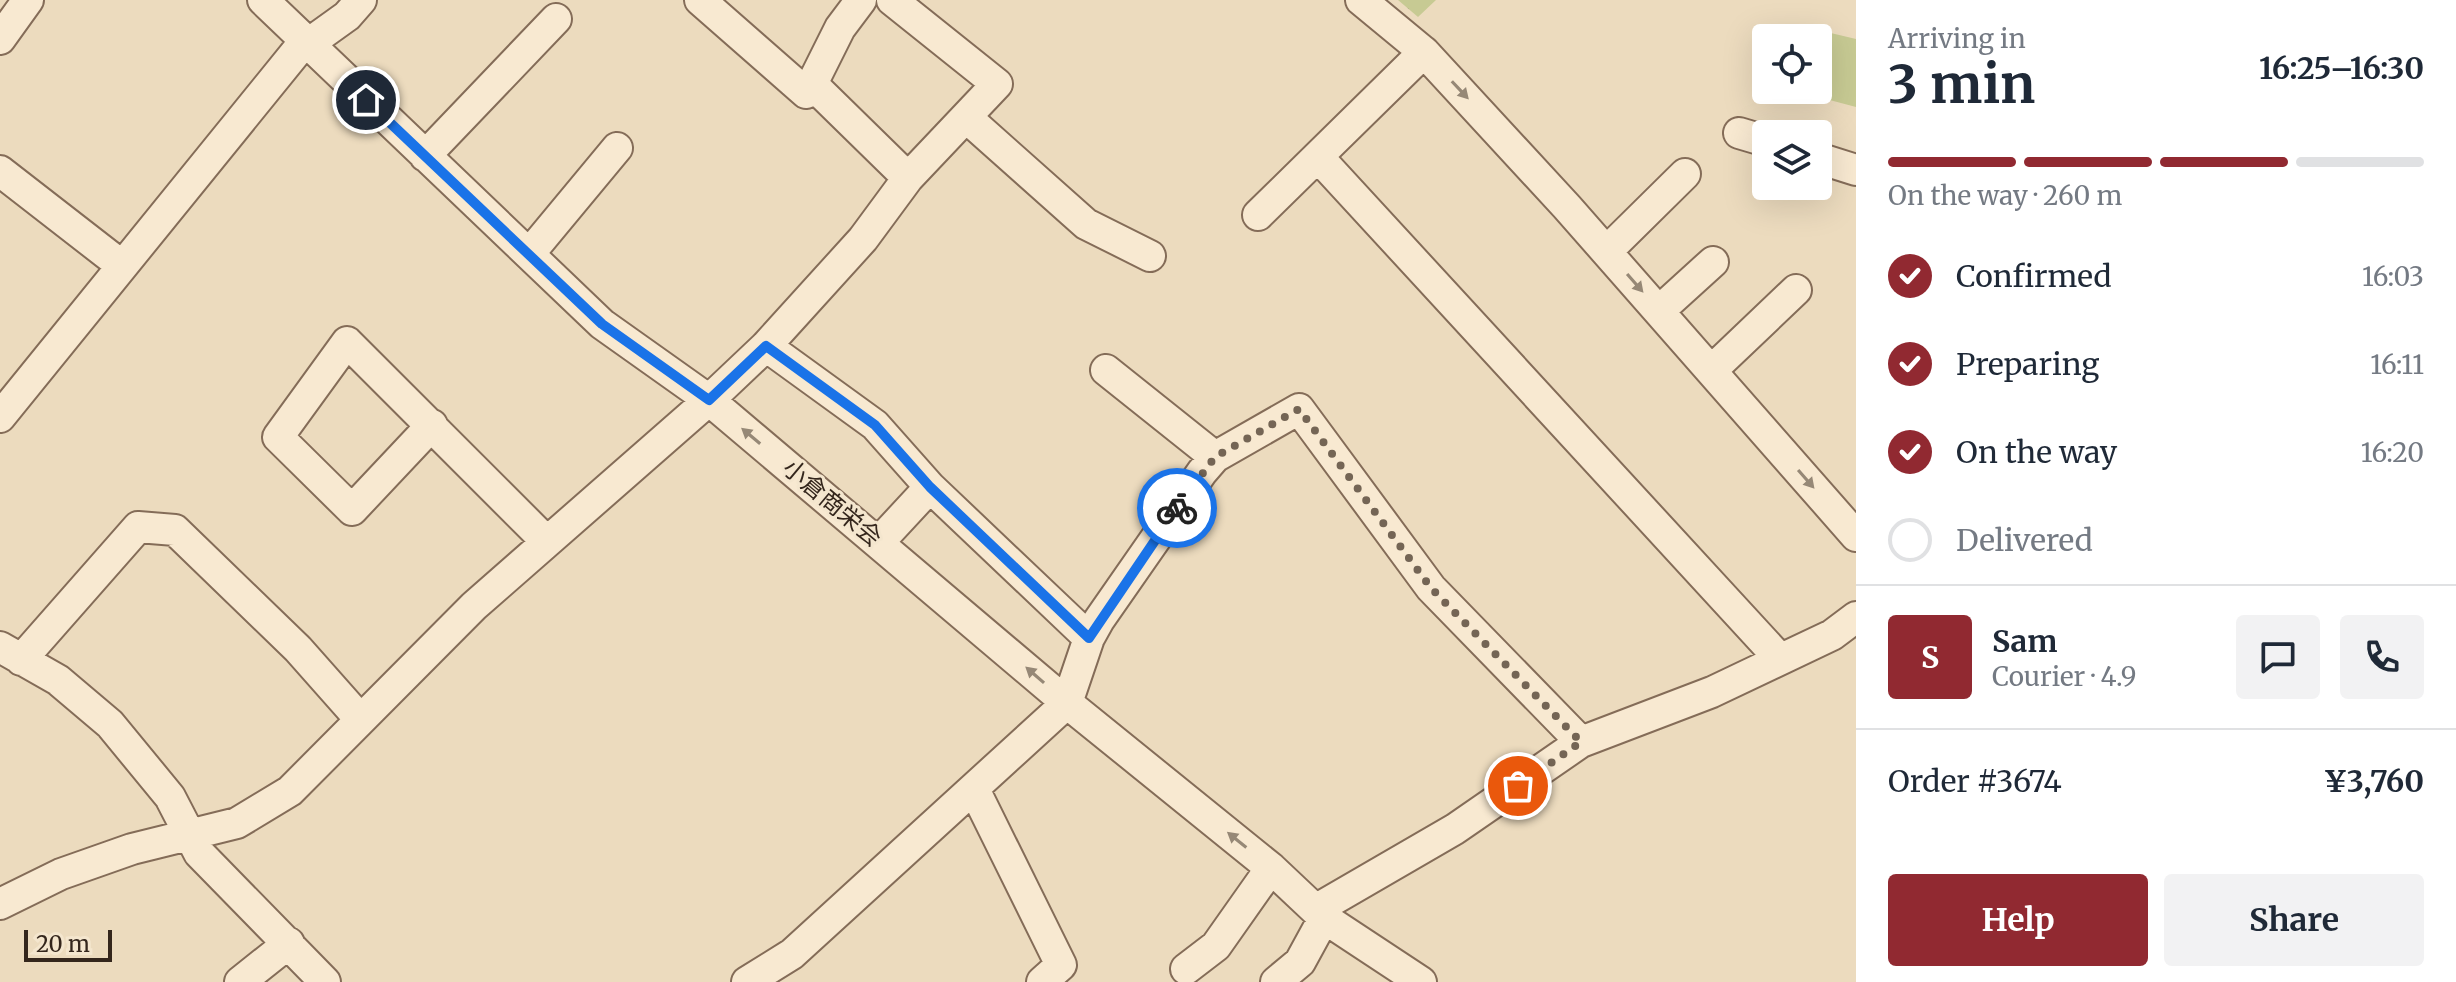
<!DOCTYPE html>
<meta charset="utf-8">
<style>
body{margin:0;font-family:Merriweather,"Noto Sans JP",serif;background:#f2f2f3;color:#1f2937;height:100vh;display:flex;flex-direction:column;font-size:30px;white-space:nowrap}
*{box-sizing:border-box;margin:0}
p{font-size:26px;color:#747a83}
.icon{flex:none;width:44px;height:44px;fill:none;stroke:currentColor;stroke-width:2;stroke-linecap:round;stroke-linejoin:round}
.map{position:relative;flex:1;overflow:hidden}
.sheet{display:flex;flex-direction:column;background:#fff;width:600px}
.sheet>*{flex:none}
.fabs{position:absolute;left:1752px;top:24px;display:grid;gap:16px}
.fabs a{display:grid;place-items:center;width:80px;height:80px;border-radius:8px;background:#fff;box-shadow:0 8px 32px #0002;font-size:40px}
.scale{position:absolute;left:24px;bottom:20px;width:88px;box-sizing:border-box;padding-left:8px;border:4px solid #34261c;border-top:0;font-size:22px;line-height:28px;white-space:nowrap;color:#34261c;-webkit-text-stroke:6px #f4e6ce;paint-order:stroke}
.pin{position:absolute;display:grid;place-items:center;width:68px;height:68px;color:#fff;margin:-34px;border:4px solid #fff;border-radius:50%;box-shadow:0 2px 8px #0007}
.courier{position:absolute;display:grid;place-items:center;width:80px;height:80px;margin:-40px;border:6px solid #1a73e8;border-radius:50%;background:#fff;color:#222;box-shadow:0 2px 10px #0007}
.summary em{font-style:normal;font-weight:700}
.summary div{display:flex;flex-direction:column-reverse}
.summary{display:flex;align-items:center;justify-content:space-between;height:136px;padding:0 32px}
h1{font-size:52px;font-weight:700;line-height:60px}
.bar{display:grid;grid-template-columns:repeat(4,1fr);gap:12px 8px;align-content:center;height:96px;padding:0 32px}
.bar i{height:10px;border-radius:6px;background:#e0e1e3}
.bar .on{background:#912931}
.bar p{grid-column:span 4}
.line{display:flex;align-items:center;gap:20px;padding:0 32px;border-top:2px solid #e0e1e3}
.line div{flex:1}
.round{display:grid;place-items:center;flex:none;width:84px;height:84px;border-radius:8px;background:#f2f2f3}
ol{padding:0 32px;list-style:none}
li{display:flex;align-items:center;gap:24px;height:88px}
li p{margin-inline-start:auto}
li .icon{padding:8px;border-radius:50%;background:#912931;color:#fff;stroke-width:4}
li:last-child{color:#747a83}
li i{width:44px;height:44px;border:4px solid #e0e1e3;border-radius:50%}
.button{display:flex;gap:16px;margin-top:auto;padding:16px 32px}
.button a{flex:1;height:92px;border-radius:8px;background:#912931;color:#fff;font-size:32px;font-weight:700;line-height:92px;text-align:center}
.button a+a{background:#f2f2f3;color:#1f2937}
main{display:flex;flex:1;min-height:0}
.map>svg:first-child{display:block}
.grass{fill:url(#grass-tufts)}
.green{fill:#c7ca93}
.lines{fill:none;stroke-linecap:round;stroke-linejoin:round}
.minor-casing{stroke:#846c58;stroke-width:34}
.minor{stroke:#f8e9d1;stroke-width:30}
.oneway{fill:#968876}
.done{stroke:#746555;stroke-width:8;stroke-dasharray:0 14.4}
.route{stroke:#1a73e8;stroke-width:10}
.labels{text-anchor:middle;stroke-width:6;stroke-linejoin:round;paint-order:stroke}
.street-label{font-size:24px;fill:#34261c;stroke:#f4e6ce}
</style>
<main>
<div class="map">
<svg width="1856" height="982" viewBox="0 0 1856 982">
<defs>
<pattern id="grass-tufts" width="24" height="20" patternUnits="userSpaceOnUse" patternTransform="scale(2)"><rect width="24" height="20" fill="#c7ca93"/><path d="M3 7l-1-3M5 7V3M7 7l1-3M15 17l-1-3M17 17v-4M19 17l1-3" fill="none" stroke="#acad7e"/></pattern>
</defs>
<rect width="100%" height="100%" fill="#ecdbbe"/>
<!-- grass -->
<path class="grass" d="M1398 0H1436L1418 17Z"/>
<!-- green -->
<path class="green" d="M1797 25 1856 39V107L1792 90H1818V38H1801Z"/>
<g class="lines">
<!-- minor casing -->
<g class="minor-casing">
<path id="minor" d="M263 0 602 324 709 400 1067 703 1271 868 1324 918 1421 982
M700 0 806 93 812 84 908 178
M1361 0 1424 52 1567 207 1856 536
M0 39 28 0
M308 44 347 16 361 0
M812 84 840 28 861 0
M967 118 1086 224 1150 256
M1739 133 1766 141
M425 156 556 19
M1319 158 1780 659
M1818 158 1856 170
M0 171 121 265
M1258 215 1424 52
M1607 251 1685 174
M529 254 617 148
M1659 311 1713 262
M766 346 875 425 930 487 1089 638
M1106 370 1215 457
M1712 370 1796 290
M0 417 305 41
M432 425 352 510 278 437 347 342 546 541
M879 542 930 487
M0 647 58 680 110 724 170 797 199 853 325 982
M21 660 138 527 175 530 298 649 360 719
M974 789 1061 965 1042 982
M0 904 61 874 132 849 237 823 290 791 474 606 709 400 766 346 863 239 908 178 997 84 892 0
M1317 909 1455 829 1581 742 1712 692 1832 635 1856 617
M1186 969 1216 946 1271 868
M240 982 289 943
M747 982 792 954 1067 703 1089 638 1099 620 1202 472 1215 457 1299 409 1431 588 1581 742
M1276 982 1300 962 1324 918"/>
</g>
<!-- minor -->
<use href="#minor" class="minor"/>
</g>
<!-- one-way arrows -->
<defs><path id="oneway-solid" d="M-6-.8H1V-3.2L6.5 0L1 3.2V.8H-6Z" transform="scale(2)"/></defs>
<g class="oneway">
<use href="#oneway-solid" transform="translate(1460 90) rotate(47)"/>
<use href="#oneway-solid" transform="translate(1635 283) rotate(49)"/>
<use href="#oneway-solid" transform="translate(751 436) rotate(-140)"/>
<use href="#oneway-solid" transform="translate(1806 479) rotate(49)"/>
<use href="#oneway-solid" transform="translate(1035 675) rotate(-139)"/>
<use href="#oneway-solid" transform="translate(1237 840) rotate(-141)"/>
</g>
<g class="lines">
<!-- done -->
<path class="done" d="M1177 508 1215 457 1299 409 1431 588 1581 742 1518 786"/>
<!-- route -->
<path class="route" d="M366 100 602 324 709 400 766 346 875 425 930 487 1089 638 1177 508"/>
</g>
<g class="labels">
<!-- street labels -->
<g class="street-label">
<text transform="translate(832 503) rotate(40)" y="8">小倉商栄会</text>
</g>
</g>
</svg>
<div class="fabs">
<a><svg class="icon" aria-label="locate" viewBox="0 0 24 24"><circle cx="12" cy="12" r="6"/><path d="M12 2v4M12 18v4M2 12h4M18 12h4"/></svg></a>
<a><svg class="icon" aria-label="layers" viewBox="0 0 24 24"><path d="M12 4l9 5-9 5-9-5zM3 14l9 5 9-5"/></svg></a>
</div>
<div class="scale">20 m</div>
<div class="pin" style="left:1518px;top:786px;background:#ea580c"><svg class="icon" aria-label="bag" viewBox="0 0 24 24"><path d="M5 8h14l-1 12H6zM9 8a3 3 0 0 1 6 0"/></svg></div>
<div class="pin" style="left:366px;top:100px;background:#1f2937"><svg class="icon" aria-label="home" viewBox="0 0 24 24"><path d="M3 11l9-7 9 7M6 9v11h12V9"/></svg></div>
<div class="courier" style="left:1177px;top:508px"><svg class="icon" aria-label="bike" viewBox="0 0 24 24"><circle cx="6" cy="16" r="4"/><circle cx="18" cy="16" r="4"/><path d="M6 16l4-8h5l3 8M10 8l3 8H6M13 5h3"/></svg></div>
</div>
<section class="sheet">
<div class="summary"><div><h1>3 min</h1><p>Arriving in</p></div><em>16:25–16:30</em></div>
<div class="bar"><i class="on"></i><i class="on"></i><i class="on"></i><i></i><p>On the way · 260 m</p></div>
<ol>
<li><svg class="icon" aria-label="check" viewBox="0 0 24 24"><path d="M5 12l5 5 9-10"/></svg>Confirmed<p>16:03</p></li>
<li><svg class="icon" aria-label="check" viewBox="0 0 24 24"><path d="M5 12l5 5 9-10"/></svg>Preparing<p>16:11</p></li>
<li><svg class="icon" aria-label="check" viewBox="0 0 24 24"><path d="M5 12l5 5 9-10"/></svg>On the way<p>16:20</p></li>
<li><i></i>Delivered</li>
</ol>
<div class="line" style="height:144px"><b class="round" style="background:#912931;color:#fff">S</b><div><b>Sam</b><p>Courier · 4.9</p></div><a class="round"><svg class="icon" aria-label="chat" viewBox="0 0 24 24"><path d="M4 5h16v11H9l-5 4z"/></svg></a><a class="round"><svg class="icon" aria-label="phone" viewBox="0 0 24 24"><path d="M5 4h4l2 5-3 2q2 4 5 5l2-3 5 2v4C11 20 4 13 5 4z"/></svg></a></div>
<div class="line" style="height:104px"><div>Order #3674</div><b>¥3,760</b></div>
<div class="button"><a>Help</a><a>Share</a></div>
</section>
</main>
